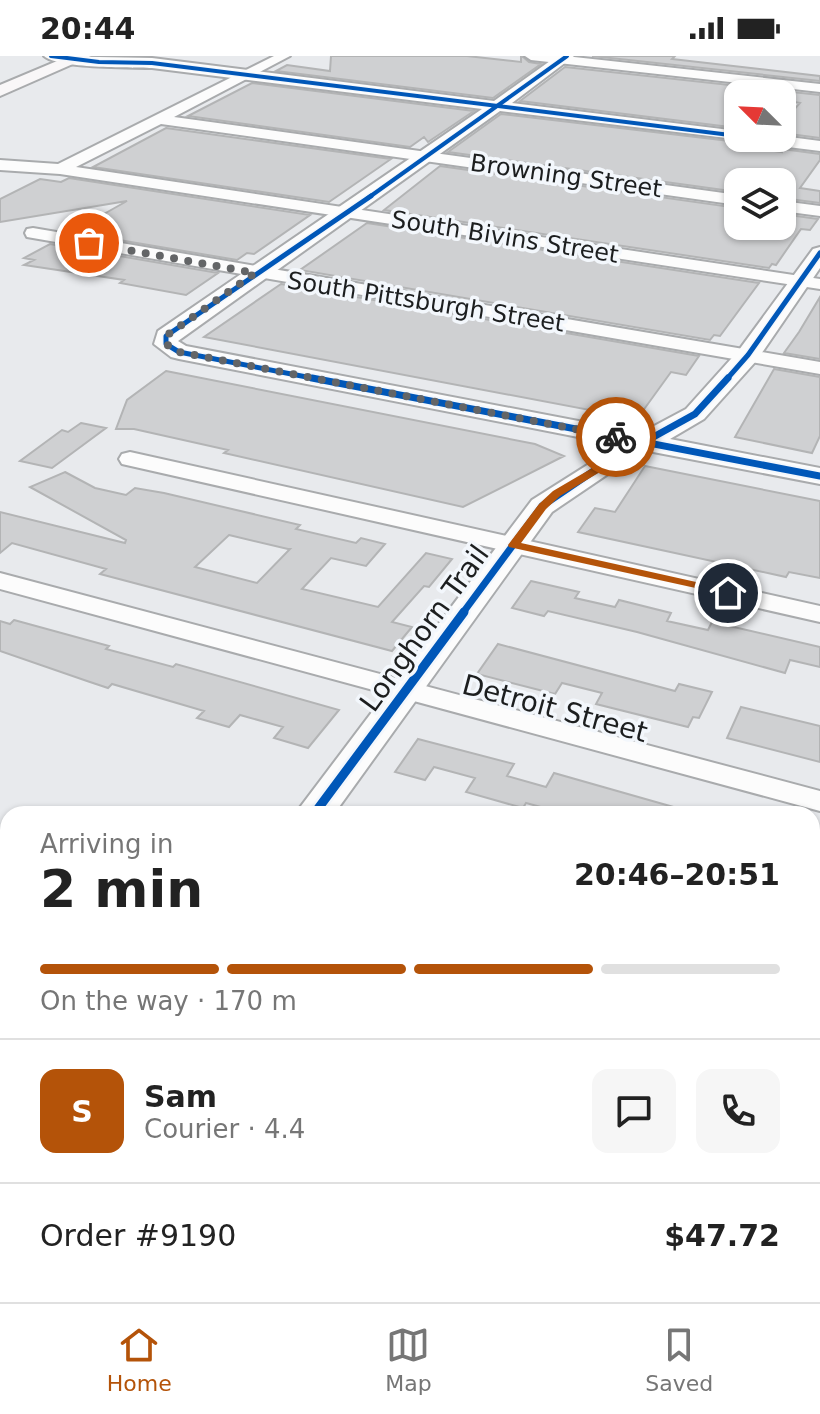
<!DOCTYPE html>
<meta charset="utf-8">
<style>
body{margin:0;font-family:"DejaVu Sans",sans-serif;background:#f6f6f6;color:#222;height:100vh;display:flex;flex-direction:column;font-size:30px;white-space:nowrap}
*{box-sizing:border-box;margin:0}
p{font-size:26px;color:#767676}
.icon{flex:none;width:44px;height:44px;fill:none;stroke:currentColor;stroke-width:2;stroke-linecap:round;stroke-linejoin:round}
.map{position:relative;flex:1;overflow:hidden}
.sheet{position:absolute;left:0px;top:750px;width:820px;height:496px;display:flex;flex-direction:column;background:#fff;border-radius:24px 24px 0 0;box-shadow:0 2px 6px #0004}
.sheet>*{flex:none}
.needle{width:52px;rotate:294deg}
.controls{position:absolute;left:724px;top:24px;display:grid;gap:16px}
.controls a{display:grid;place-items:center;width:72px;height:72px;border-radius:16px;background:#fff;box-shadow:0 2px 6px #0004;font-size:40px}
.pin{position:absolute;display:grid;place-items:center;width:68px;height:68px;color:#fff;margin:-34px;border:4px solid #fff;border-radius:50%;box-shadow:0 2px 8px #0007}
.courier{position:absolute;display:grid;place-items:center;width:80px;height:80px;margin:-40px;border:6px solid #b45309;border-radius:50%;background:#fff;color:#222;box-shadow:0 2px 10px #0007}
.headline em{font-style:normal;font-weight:800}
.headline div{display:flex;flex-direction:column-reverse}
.headline{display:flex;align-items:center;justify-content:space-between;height:136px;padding:0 40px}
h1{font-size:52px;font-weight:800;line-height:60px}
.bar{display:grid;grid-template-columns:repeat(4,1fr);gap:12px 8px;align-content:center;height:96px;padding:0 40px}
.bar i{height:10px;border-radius:6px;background:#e0e0e0}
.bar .active{background:#b45309}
.bar p{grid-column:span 4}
.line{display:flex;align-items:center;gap:20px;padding:0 40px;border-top:2px solid #e0e0e0}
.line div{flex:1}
.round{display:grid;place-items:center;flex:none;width:84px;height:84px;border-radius:16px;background:#f6f6f6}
.status{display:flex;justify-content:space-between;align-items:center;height:56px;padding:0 40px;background:#fff;direction:ltr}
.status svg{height:22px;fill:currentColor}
.dock{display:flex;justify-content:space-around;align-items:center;height:112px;border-top:2px solid #e0e0e0;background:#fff;font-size:22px;color:#767676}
.dock a{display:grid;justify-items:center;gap:4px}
.dock .active{color:#b45309}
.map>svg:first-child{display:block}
.building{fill:#cfd0d2;stroke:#b3b4b5;stroke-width:2;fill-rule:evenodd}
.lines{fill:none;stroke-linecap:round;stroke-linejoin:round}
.minor-casing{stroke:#a9abad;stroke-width:4}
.tertiary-casing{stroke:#a9abad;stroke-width:4}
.secondary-casing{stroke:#a9abad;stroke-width:4}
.minor{fill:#fcfcfc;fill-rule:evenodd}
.tertiary{fill:#fcfcfc;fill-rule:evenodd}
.secondary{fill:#f9f7f8;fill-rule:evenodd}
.cycleway-far3-casing{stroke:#f3f7fc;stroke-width:6}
.cycleway-far2-casing{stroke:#f3f7fc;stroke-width:8}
.cycleway-far1-casing{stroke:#f3f7fc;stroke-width:11}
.cycleway-casing{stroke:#f3f7fc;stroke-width:14}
.cycleway-far3{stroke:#0057b8;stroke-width:4}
.cycleway-far2{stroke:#0057b8;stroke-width:5}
.cycleway-far1{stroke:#0057b8;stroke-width:7}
.cycleway{stroke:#0057b8;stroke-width:9}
.route{fill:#b45309}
.done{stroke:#636567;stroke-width:8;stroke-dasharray:0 14.4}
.labels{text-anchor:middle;stroke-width:7;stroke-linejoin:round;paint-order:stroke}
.far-street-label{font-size:24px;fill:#1c1e1f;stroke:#f3f7fc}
.street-label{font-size:28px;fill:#1c1e1f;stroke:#f3f7fc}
</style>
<div class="status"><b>20:44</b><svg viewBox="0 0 49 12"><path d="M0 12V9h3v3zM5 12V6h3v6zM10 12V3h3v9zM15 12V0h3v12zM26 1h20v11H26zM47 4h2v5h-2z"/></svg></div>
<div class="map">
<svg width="820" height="1246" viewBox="0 0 820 1246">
<rect width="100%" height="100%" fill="#e8eaed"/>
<!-- building -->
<path class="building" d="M331 0H467L521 6V0H522L529 6 541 8 493 42 276 15 287 9 330 15Z
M592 0H675L672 3 820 20V25Z
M565 11 820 39V82L782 77V67L800 47 782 44V38H738V72L520 45Z
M252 27 474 55 428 86 424 81 410 91 188 60Z
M501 58 738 86V90L782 96V93L820 98V104L800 132 820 135V147L782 142V126H738V136L448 96Z
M166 72 391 103 329 146 93 111Z
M440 110 738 152V170H782V158L818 163 810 174 801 173 776 209 772 208 769 212 384 154Z
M69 122 310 159 254 198 247 197 237 204 72 176 127 145 0 166V143L40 123 61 126Z
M367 167 759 227 720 280 714 279 710 284 300 214Z
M50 188 218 217 186 239 120 227 124 224 24 209 34 204 24 202Z
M281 228 699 300 686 319 671 316 637 363 204 281Z
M820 241V303L784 297 799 276Z
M774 313 820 321V380L812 397 735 381Z
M166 315 535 388 564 400 463 451 224 397 228 394 134 373H116L127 344Z
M81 367 106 372 52 412 20 405 62 374 68 376Z
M645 410 820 445V522L789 516 786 521 578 476 595 452 615 456Z
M65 416 95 432 126 439 135 432 164 437 300 469 296 473 356 487 361 482 385 488 366 510 331 502 302 533 378 551 426 497 452 503 429 531 424 530 392 566 412 571 392 595 100 518 106 513 12 487 0 497V456L125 487 126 484 30 431ZM229 479 288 493H290L257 527 195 511Z
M531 525 579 536 575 542 615 551 619 544 671 557 667 565 708 574 712 566 820 591V611L790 604 785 617 637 576 548 555 544 560 512 552Z
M14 564 109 590 106 593 173 611 176 608 339 654 308 692 274 682 283 671 240 659 229 671 197 662 204 655 112 628 108 632 87 625 0 595V565L10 568Z
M498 588 675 635 679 628 712 636 699 662 693 661 688 671 596 648 602 637 562 627 555 638 477 618Z
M741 651 820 670V706L727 682Z
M418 683 514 708 507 720 546 731 554 717 677 752 676 758H566L526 747 523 752 466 736 475 722 434 711 425 724 395 716Z"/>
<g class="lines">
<!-- minor casing -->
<g class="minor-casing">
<path id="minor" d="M274 0H290L174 61 738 139V149L161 68 76 111 820 223V233L60 118 0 114V104L58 108Z
M525 0H565L820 28V36L531 4Z
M782 145 820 150V160L782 155Z
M33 172 820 306V318L27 181 25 177 27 173Z
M130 396 820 550V566L122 408 119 403 122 398Z
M0 517 820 735V755L0 533Z"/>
</g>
<!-- tertiary casing -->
<g class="tertiary-casing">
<path id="tertiary" d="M44 0 152 2 494 45 557 0H574L512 47 738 75V82L744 84 500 55 178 285 186 290 641 377 686 353 739 294 813 193 820 191V212L757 304 704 363 670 383 820 412V428L648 395 611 416 552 456 334 758H295L532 444 619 389 179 303 171 301 154 288 158 275 482 53 152 12C129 11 59 13 44 0Z
M782 80 820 85V95L755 87 746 82Z"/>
</g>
<!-- secondary casing -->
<g class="secondary-casing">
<path id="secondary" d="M69 0H91L0 40V29Z
M0 1030 8 1032V1075L0 1073Z
M438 1238H514L518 1246H442Z"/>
</g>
<!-- minor -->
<use href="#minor" class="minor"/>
<!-- tertiary -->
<use href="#tertiary" class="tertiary"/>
<!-- secondary -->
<use href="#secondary" class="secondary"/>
<!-- cycleway-far3 casing -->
<g class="cycleway-far3-casing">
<path id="cycleway-far3" d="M51 0 99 6 152 7 738 80
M368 142 567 0"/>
</g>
<!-- cycleway-far2 casing -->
<g class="cycleway-far2-casing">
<path id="cycleway-far2" d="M322 324 179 296 166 288V280L371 140
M726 324 748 299 820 197"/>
</g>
<!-- cycleway-far1 casing -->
<g class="cycleway-far1-casing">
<path id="cycleway-far1" d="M312 322 820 420
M462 558 542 450 601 410 695 358 728 322"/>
</g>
<!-- cycleway casing -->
<g class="cycleway-casing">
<path id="cycleway" d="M314 758 464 556"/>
</g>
<!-- cycleway-far3 -->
<use href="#cycleway-far3" class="cycleway-far3"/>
<!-- cycleway-far2 -->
<use href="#cycleway-far2" class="cycleway-far2"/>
<!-- cycleway-far1 -->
<use href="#cycleway-far1" class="cycleway-far1"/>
<!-- cycleway -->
<use href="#cycleway" class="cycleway"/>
</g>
<!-- route -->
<path class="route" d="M616 377 650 386 560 440 546 453 521 487 732 534V540L509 491 508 489 539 448 553 435 635 387 612 383 610 381Z"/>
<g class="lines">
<!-- done -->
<path class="done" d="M89 187 255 217 166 280V288L179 296 616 381"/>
</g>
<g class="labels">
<!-- far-street labels -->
<g class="far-street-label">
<text transform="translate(566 120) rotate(8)" y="8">Browning Street</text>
<text transform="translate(505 181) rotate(9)" y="8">South Bivins Street</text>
<text transform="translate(426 246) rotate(9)" y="8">South Pittsburgh Street</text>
</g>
<!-- street labels -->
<g class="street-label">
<text transform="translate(424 572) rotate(-54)" y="10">Longhorn Trail</text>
<text transform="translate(555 652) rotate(15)" y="10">Detroit Street</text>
</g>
</g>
</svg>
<div class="controls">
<a><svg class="needle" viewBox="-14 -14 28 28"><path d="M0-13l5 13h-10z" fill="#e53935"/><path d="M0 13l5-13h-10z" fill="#767676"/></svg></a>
<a><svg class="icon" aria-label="layers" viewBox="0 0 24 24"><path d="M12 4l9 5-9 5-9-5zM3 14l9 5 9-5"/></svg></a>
</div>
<div class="pin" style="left:89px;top:187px;background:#ea580c"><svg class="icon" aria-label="bag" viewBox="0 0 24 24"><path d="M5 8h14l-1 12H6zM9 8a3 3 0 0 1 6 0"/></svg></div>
<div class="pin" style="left:728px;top:537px;background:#1f2937"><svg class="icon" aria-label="home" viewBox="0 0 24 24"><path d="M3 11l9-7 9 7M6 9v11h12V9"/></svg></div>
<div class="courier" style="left:616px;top:381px"><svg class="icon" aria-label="bike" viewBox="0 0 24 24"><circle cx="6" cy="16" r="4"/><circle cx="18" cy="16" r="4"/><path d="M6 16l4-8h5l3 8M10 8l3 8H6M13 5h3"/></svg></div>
<section class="sheet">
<div class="headline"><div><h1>2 min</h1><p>Arriving in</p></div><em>20:46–20:51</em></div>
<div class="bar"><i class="active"></i><i class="active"></i><i class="active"></i><i></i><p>On the way · 170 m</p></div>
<div class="line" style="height:144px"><b class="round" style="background:#b45309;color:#fff">S</b><div><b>Sam</b><p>Courier · 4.4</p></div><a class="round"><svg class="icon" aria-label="chat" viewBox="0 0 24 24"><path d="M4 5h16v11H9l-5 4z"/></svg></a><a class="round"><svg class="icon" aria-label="phone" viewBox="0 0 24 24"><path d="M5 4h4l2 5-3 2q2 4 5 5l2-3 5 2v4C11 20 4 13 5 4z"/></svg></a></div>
<div class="line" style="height:104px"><div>Order #9190</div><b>$47.72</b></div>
</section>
</div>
<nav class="dock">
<a class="active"><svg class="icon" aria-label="home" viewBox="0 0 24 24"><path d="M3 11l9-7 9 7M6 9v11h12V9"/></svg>Home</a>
<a><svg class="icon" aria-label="map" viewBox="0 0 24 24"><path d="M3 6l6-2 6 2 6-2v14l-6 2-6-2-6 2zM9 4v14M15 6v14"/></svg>Map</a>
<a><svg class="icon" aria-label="saved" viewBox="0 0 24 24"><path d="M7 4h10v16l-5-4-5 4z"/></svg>Saved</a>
</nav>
